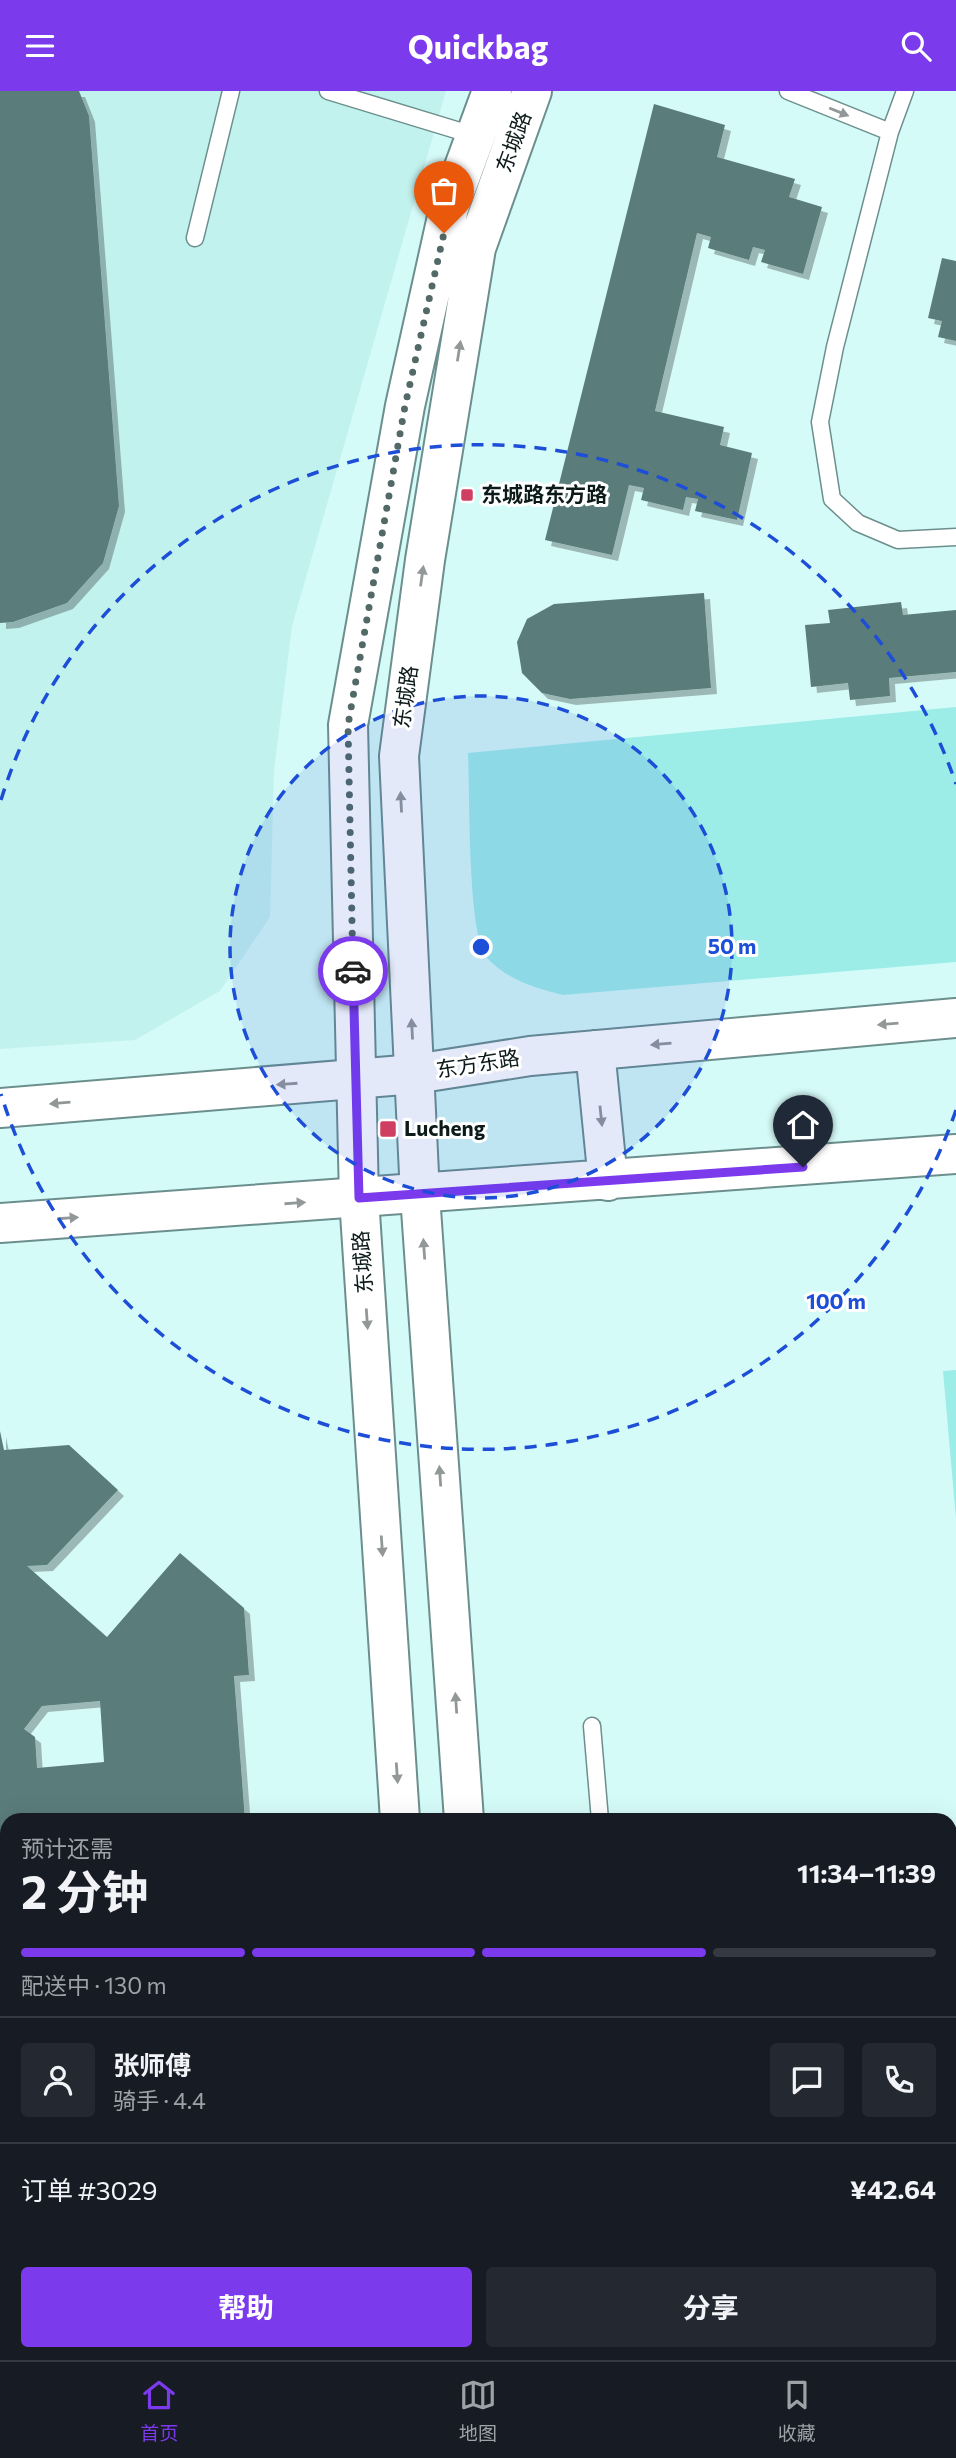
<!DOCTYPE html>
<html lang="zh">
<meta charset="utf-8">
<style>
body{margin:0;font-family:Commissioner,"Noto Sans SC",sans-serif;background:#242831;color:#f1f3f6;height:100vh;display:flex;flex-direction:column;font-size:26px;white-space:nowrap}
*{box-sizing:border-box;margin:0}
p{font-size:23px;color:#9ea1a6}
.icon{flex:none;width:38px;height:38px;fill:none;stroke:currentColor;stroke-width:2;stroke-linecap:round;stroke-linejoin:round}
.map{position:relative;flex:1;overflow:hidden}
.sheet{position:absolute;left:0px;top:1722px;width:957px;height:548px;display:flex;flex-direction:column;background:#171b24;border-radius:21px 21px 0 0;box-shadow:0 7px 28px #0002}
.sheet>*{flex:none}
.pin{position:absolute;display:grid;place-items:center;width:60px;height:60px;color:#fff;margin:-72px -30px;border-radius:50% 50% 50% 0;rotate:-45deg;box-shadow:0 0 7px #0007}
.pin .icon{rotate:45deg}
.courier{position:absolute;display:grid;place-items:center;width:70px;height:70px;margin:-35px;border:5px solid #7c3aed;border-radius:50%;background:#fff;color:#222;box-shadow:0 2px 9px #0007}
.head em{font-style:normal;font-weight:700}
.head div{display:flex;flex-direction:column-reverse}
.head{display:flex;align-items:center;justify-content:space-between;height:119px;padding:0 21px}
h1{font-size:46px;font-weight:700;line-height:52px}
.bar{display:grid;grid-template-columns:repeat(4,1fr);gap:10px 7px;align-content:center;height:84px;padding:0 21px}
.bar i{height:9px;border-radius:5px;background:#363941}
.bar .on{background:#7c3aed}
.bar p{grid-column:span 4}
.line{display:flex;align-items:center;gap:18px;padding:0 21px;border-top:2px solid #363941}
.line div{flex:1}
.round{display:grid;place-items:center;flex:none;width:74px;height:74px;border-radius:7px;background:#242831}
.button{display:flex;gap:14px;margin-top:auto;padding:14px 21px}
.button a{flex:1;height:80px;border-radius:7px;background:#7c3aed;color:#fff;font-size:28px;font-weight:700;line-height:80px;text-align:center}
.button a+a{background:#242831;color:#f1f3f6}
header{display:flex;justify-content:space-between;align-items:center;height:91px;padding:0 21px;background:#7c3aed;color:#fff;font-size:32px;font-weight:700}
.dock{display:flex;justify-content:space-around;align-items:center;height:98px;border-top:2px solid #363941;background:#171b24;font-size:19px;color:#9ea1a6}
.dock a{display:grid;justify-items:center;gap:4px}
.dock .on{color:#7c3aed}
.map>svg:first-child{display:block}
.built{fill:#c2f2ee}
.green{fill:#9cede8}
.building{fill:#5a7c7a;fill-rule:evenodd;filter:url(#shadow)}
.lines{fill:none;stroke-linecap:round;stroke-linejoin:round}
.service-casing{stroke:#6c8f8d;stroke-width:19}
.secondary-casing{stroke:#6c8f8d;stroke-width:42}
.primary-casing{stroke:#6c8f8d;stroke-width:42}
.service{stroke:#fff;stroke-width:16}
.secondary{stroke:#fff;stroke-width:38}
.primary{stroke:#fff;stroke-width:38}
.oneway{fill:#929898}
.done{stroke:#526967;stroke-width:7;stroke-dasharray:0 12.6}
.route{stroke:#7c3aed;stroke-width:9}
.ring{fill:none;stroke:#1d4ed8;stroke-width:3.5;stroke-dasharray:12 9}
.poi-dot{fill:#cf3f61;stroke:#fff;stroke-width:2.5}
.labels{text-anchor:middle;stroke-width:6;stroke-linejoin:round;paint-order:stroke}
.street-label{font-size:21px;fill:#0c1a19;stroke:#fff}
.poi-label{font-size:21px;font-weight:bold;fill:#0c1a19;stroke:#fff;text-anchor:start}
.centre{fill:#1d4ed8;stroke:#fff;stroke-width:3.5}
.ring-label{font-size:21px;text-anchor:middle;font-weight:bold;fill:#1d4ed8;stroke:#fff;stroke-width:6;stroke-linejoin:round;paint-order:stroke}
</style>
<header><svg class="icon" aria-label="menu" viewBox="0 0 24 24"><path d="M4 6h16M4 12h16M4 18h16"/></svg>Quickbag<svg class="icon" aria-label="search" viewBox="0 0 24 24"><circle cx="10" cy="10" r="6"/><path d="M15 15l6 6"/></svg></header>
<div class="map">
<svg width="956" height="2269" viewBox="0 0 956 2269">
<defs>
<filter id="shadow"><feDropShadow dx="6" dy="6" stdDeviation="0" flood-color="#0004"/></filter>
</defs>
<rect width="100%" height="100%" fill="#d5fbf8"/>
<!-- built -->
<path class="built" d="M0 0H446L292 535 274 680 270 826 220 900 135 949 0 958Z"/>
<!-- green -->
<path class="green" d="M956 616V871L563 904C534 897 508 889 487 867 467 845 470 698 468 662Z
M956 1279V1428L943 1280Z"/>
<!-- building -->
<path class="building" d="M0 0H79L89 25 119 415 103 472 67 512 13 531 0 532Z
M654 13 725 34 717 66 795 88 789 106 822 116 803 183 761 171 765 159 753 156 749 169 708 157 711 146 697 142 655 320 724 336 720 354 752 362 737 429 695 420 698 408 686 406 683 419 641 409 644 397 629 394 612 464 545 449Z
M942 167 956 170V250L938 246 942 230 928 227Z
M704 502 711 597 570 608 542 602 522 582 517 551 527 528 554 513Z
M901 511 903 524 956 519V581L889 587 890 605 850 609 848 592 811 596 805 534 830 532 828 519Z
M0 1340 4 1359 69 1354 118 1399 47 1474 27 1475 107 1546 180 1462 244 1517 249 1584 234 1585 245 1729H7V2142L0 2143ZM100 1610 104 1671 37 1677 35 1646 24 1638 42 1615Z
M950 1999H956V2089L950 2090Z
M36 2263H241L242 2269H36Z
M718 2263H846L847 2269H718Z"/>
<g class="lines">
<!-- service casing -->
<g class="service-casing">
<path id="service" d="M328 0 476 45
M788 0 890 41
M905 0 890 41 835 256 820 331 832 408 858 432 898 449 956 446
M195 147 231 0
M592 1635 600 1729
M950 1840H956
M950 1919 956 1922
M645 2263 646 2269"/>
</g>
<!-- secondary casing -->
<g class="secondary-casing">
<path id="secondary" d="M400 1729 359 1107 348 634 405 315 449 117 492 0
M464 1729 420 1104 399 665 425 469 476 157 532 0
M436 2263 437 2269
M503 2263 504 2269"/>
</g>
<!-- primary casing -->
<g class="primary-casing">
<path id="primary" d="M595 959 608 1090
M0 1017 415 983 530 965 956 927
M0 1132 956 1063"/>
</g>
<!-- service -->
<use href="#service" class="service"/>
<!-- secondary -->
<use href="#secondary" class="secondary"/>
<!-- primary -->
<use href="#primary" class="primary"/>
</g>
<!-- one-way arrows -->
<defs><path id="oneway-solid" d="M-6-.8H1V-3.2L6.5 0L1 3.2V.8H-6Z" transform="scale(1.75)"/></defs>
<g class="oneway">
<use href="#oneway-solid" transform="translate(839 21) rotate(22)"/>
<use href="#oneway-solid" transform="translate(459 260) rotate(-81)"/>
<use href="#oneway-solid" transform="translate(422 485) rotate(-82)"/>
<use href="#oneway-solid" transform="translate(401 711) rotate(-93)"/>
<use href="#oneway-solid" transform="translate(888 933) rotate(175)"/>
<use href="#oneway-solid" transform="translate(412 938) rotate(-93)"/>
<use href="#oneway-solid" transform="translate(661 953) rotate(175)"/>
<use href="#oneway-solid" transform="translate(287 993) rotate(176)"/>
<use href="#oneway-solid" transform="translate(60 1012) rotate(175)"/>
<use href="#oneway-solid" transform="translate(601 1025) rotate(84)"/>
<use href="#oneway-solid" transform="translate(295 1112) rotate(-4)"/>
<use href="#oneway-solid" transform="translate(68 1127) rotate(-4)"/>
<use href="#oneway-solid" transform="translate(424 1158) rotate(-94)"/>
<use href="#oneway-solid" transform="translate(367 1228) rotate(86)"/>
<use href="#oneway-solid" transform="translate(440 1385) rotate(-94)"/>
<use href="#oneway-solid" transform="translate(382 1455) rotate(86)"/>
<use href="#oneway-solid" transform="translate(456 1612) rotate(-94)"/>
<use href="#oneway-solid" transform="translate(397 1682) rotate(86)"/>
</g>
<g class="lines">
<!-- done -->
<path class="done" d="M353 880 348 634 405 315 444 142"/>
<!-- route -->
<path class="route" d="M353 880 359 1107 803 1076"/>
</g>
<!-- distance rings -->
<circle cx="481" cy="856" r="251" fill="#1d4ed8" fill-opacity=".12"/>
<g class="ring">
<circle cx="481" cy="856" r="251"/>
<path d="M956 1019A502 502 0 0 1 1 1003M1 709A502 502 0 0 1 956 693"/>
</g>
<!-- markers -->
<g class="poi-dot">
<rect x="460" y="397" width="14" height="14" rx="3.5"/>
<rect x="379" y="1029" width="18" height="18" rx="3.5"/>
</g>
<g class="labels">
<!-- street labels -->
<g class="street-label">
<text transform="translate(514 51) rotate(-70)" y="7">东城路</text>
<text transform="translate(406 606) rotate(-82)" y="7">东城路</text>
<text transform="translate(478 973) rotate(-9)" y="7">东方东路</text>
<text transform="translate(363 1171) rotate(-94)" y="7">东城路</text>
</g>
<!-- poi labels -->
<g class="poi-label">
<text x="481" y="411">东城路东方路</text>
<text x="404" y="1045">Lucheng</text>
</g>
</g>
<circle cx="481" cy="856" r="10" class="centre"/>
<g class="ring-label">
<text x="732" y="863">50 m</text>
<text x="836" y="1218">100 m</text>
</g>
</svg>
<div class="pin" style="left:444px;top:142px;background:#ea580c"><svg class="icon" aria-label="bag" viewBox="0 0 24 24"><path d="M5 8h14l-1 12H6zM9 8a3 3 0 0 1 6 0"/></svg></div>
<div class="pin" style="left:803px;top:1076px;background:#1f2937"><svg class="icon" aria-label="home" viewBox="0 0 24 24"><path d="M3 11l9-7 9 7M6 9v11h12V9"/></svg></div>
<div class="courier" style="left:353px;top:880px"><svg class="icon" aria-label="car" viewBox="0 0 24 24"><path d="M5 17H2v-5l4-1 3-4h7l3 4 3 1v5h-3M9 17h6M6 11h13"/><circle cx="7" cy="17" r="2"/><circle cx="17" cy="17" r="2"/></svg></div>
<section class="sheet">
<div class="head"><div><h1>2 分钟</h1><p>预计还需</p></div><em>11:34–11:39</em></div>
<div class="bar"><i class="on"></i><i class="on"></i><i class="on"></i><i></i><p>配送中 · 130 m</p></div>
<div class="line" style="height:126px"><a class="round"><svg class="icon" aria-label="person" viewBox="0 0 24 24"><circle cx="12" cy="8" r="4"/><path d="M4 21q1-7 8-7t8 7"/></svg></a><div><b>张师傅</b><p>骑手 · 4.4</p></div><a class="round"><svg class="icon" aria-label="chat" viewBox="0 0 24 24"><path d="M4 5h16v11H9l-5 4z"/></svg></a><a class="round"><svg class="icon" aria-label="phone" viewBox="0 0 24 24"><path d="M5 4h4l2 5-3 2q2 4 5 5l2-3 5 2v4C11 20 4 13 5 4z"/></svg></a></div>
<div class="line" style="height:91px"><div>订单 #3029</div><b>¥42.64</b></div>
<div class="button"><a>帮助</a><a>分享</a></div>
</section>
</div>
<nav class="dock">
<a class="on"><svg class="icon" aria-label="home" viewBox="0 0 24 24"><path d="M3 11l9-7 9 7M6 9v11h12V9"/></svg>首页</a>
<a><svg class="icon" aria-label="map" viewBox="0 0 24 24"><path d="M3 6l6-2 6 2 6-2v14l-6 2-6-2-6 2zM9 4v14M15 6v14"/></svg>地图</a>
<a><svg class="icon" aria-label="saved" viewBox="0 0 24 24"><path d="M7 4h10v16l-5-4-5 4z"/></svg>收藏</a>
</nav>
